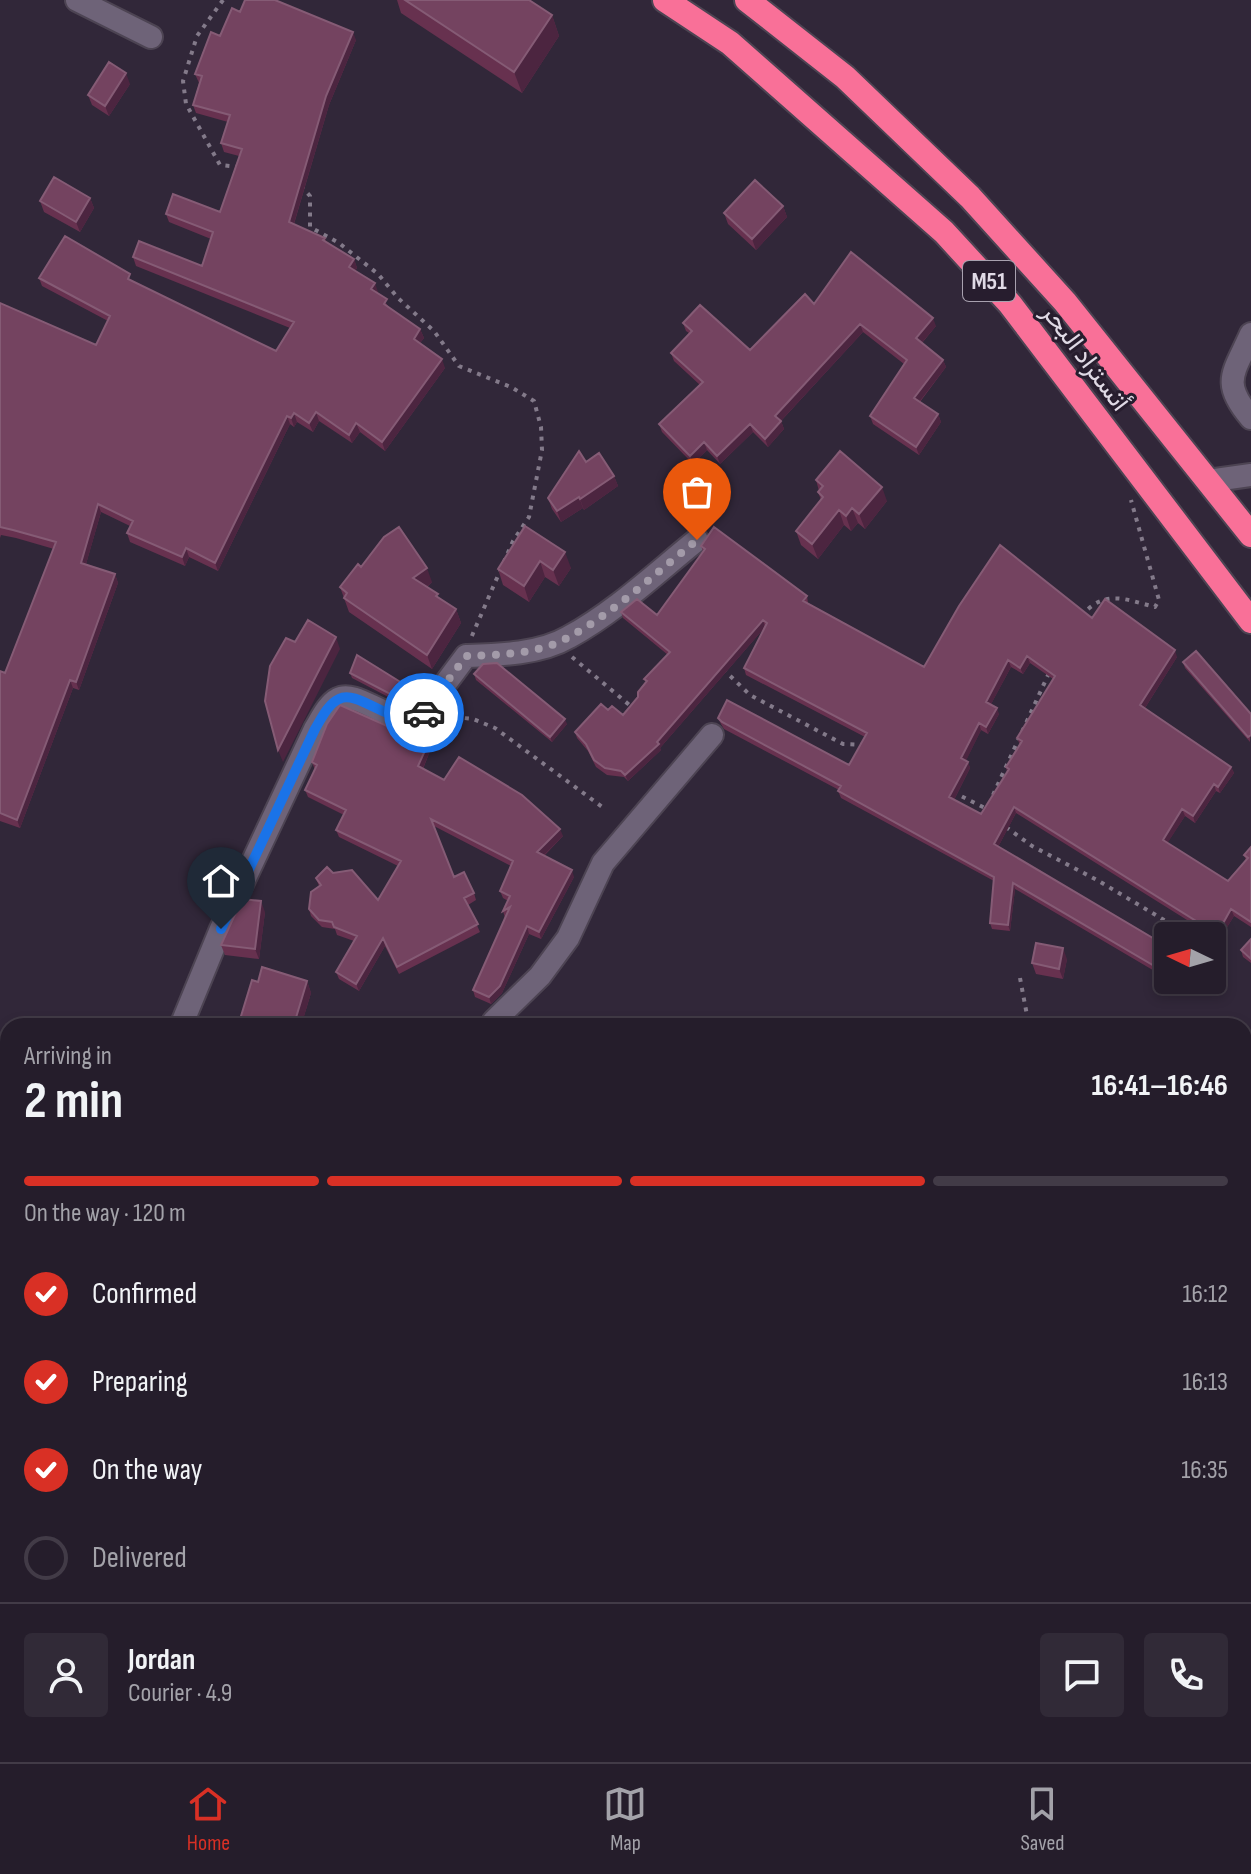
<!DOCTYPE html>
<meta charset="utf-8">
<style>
body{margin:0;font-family:"Sofia Sans Condensed",Vazirmatn,sans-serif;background:#312a37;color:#f1f3f6;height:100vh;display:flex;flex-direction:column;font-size:30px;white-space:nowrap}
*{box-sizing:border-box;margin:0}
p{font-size:26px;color:#a3a2a9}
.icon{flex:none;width:44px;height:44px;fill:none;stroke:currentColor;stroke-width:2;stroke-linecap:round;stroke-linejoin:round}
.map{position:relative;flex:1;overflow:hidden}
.panel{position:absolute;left:0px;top:1018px;width:1252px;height:744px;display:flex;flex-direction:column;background:#251d2b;border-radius:24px 24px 0 0;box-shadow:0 4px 12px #0003,0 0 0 2px #423b47}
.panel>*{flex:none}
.needle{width:52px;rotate:275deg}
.tools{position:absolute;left:1154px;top:922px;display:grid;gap:16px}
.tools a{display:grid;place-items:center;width:72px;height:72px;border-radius:8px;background:#251d2b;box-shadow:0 4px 12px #0003,0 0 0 2px #423b47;font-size:40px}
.pin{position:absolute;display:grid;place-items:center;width:68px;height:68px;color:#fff;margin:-82px -34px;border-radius:50% 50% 50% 0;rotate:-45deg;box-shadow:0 0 8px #0007}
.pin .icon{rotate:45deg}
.courier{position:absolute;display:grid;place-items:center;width:80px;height:80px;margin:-40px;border:6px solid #1a73e8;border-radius:50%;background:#fff;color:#222;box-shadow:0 2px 10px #0007}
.head em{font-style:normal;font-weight:700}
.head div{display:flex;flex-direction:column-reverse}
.head{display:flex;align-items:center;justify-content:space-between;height:136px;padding:0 24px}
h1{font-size:52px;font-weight:700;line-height:60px}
.bar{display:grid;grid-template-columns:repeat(4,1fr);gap:12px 8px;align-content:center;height:96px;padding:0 24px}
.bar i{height:10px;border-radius:6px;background:#423b47}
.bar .active{background:#d93025}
.bar p{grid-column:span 4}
.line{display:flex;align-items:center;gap:20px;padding:0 24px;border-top:2px solid #423b47}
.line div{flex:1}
.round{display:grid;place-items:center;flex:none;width:84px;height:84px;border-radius:8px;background:#312a37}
ol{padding:0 24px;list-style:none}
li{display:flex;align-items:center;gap:24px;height:88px}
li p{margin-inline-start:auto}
li .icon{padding:8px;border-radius:50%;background:#d93025;color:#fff;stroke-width:4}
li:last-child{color:#a3a2a9}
li i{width:44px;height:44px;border:4px solid #423b47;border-radius:50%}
.tabs{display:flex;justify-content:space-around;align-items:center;height:112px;border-top:2px solid #423b47;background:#251d2b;font-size:22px;color:#a3a2a9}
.tabs a{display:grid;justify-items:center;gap:4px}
.tabs .active{color:#d93025}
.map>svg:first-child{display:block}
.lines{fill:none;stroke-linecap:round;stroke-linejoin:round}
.minor-casing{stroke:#4d4453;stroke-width:26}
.highway-casing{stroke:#4d4453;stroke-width:28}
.path{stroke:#837a8a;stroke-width:4;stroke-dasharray:4 6;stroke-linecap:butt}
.minor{stroke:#6e6378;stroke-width:22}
.highway{stroke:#f97098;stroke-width:24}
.wall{fill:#67314f;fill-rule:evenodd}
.shaded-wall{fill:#4c2540}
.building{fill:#744360;stroke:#855b75;stroke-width:2;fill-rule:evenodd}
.done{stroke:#a39ba9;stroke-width:8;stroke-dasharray:0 14.4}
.route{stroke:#1a73e8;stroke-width:10}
.labels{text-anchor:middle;stroke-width:6;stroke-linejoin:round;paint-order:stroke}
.shield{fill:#271d2e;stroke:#a8a1af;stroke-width:2}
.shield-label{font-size:24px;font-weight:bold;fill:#e0dae6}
.street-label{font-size:26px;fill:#e0dae6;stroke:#271d2e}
</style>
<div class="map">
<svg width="1251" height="1762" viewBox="0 0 1251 1762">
<rect width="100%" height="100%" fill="#312739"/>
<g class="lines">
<!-- minor casing -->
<g class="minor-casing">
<path id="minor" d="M77 0 151 37
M1251 334C1234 373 1220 382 1251 418
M1208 481 1251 475
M181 1026 221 929 315 729C321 719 328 704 338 699 358 688 394 730 422 715L466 656C499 655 540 654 569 637 615 612 656 573 697 540
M496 1026 494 1021 540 976 568 938 603 863 712 735
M0 1242 8 1221
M1244 1636 1251 1627
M1063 1754 1076 1762
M541 1762 542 1754
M1135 1762 1142 1754"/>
</g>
<!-- highway casing -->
<g class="highway-casing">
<path id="highway" d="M665 0 730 43 944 232 1010 304 1251 621
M747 0 845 77 970 197 1065 302 1251 535
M0 1091 8 1096
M1244 1605 1251 1612"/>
</g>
<!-- path -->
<path class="path" d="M223 0 197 36 183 81 186 104 220 165 239 167
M301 186 310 196V227L339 243 378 274 398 298 434 331 459 366 511 387 534 401 541 427 542 450 529 517 513 541 471 638
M1081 616C1105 589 1124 599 1155 607L1159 600 1131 500
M572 657 633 708
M723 669 750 695 843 744 864 745
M445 716 473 719 495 728 605 809
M953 792 987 809
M993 795 1049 673
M1006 827 1032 846 1097 880 1191 936
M1020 978 1029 1026
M1244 1088 1249 1075
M1244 1131 1251 1139
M1251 1243 1248 1248 1251 1250"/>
<!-- minor -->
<use href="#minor" class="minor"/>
<!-- highway -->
<use href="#highway" class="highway"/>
</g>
<!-- wall -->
<path class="wall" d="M397 0H529L552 15 559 36 522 93 401 13Z
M240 12 356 40 329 105 294 224 325 238 326 242 354 259 357 268 355 271 378 292 377 293 390 308 420 329 424 338 420 343 445 368 385 451 360 432 352 443 319 421 313 432 297 422 294 427 290 424 218 571 189 557 185 566 130 542 127 533 130 526 101 512 86 564 115 574 118 583 79 690 73 688 20 828 0 821V671L5 673 54 549 16 538 1 535 0 538V303L96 345 108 321 42 286 39 278 133 282 276 351 290 328 136 266 133 257 202 266 211 239 169 222 166 214 220 212 239 156 224 152 221 143 228 122 196 113 193 105 199 83 195 74 220 36Z
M130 84 109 116 92 105 88 95Z
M90 198 94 208 80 232 44 212 40 201Z
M783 206 787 217 756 250 728 224 724 213Z
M814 304 936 326 922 343 943 360 946 367 920 402 938 414 941 422 919 455 873 424 870 416 904 364 863 332 781 421 784 429 768 447 753 432 720 464 707 450 693 464 662 432 659 424 700 385 674 361 671 353 689 333 686 331 683 323 750 350Z
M586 462 614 476 618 486 584 510 583 508 561 522 552 509 548 498Z
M816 480 887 501 865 529 858 523 851 531 844 525 818 559 801 545 796 531 821 500 818 492 819 491Z
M525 526 571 568 559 586 545 577 529 602 503 585 498 569Z
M701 546 807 596 808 603 924 667 1092 618 1177 657 1145 708 1231 767 1234 773 1220 793 1216 791 1195 823 1185 816 1167 843 1228 881 1246 860 1244 855 1251 847V927L1234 916 1219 940 1016 813 998 847 1168 947V979L1015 889 1010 931 992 929 990 923 994 881 841 798 838 791 839 790 724 729 721 724 718 718 849 765 865 737 746 675 744 668 765 627 660 748 661 750 628 781 624 777 607 775 596 767 588 751 577 738 575 732 608 710 623 715 638 697 646 682 644 679 668 655 623 618 621 612 657 615 703 551ZM1030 663 1053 679 1017 738 1020 745 1006 767 1007 772 981 814 954 800 970 768 968 762 966 760 981 730 988 734 999 714 991 704 1011 667 1023 674Z
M361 567 432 582 427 587 440 599 456 609 461 623 432 669 349 612 340 587Z
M1183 662 1251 714 1250 742 1185 668Z
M350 673 402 683 404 688 396 701 352 678Z
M474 674 567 724 552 742 476 680Z
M430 751 423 769 444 780 563 836 544 856 574 877 541 939 529 934 502 993 491 1004 475 997 473 990 505 918 503 911 508 901 503 898 500 891 511 866 434 826 454 877 474 893 476 900 468 905 480 932 399 974 385 946 359 991 339 979 336 972 354 941 337 935 335 929 322 927 311 916 309 909 319 886 316 878 333 873 378 900 398 866 339 837 336 830 344 815 308 797 305 790 315 770 312 762Z
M265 912 259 959 225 955 221 945Z
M1251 939V963L1243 957 1241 950Z
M1067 959 1063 979 1036 974 1032 963Z
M1169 980H1190L1185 989Z
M307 981 311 993 301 1026H238L258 982Z
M1244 1273 1251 1277V1308L1244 1304Z
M1244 1394 1251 1398V1431L1244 1427Z
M495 1754H525L520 1762H498Z"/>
<!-- shaded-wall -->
<path class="shaded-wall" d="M552 15 559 36 522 93 514 72Z
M353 32 356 40 329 105 292 230 289 222 326 96Z
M126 73 130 84 109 116 105 106Z
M90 198 94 208 80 232 76 222Z
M783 206 787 217 756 250 752 239Z
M354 259 357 268 352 276 349 267Z
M375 283 378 292 374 298 371 289Z
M933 318 936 326 919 346 916 338Z
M860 324 863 332 778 424 775 416Z
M420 329 424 338 417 347 414 339Z
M442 359 445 368 385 451 382 442Z
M943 360 946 367 916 406 914 398Z
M316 412 319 421 313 432 309 423Z
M294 413 297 422 294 427 291 418Z
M938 414 941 422 919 455 916 447Z
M287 416 290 424 218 571 215 563Z
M781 421 784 429 768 447 765 439Z
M356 423 360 432 352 443 349 435Z
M750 424 753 432 720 464 717 456Z
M704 442 707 450 693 464 690 456Z
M614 476 618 486 584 510 580 499Z
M882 487 887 501 865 529 859 514Z
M579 497 583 508 561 522 557 511Z
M98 504 101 512 84 571 81 563Z
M852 508 858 523 851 531 846 516Z
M839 510 844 525 818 559 812 544Z
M186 548 189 557 185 566 182 557Z
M565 552 571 568 559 586 553 570Z
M540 561 545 577 529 602 524 586Z
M427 568 432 582 419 593 413 578Z
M115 574 118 583 79 690 76 682Z
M456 609 461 623 432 669 427 655Z
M763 620 765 627 660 748 661 750 628 781 625 775 657 742Z
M336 637 340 649 283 762 278 750Z
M1175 650 1177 657 1143 711 1140 705Z
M1027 656 1030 663 1023 674 1020 668Z
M1008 660 1011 667 989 708 986 702Z
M70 680 73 688 20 828 17 820Z
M402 683 404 688 396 701 394 696Z
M997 708 999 714 988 734 986 727Z
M565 719 567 724 552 742 550 737Z
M979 723 981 730 964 765 961 758Z
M428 744 430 751 421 773 418 766Z
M968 762 970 768 952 804 949 797Z
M1231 767 1234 773 1220 793 1218 787Z
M1214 784 1216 791 1195 823 1193 816Z
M1014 807 1016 813 996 851 994 844Z
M1182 809 1185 816 1165 847 1163 840Z
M560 829 563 836 540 859 537 852Z
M572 870 574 877 541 939 539 932Z
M1013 883 1015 889 1010 931 1008 925Z
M261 901 265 912 259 959 255 949Z
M1231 909 1234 916 1219 940 1217 934Z
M527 926 529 934 502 993 491 1004 489 997Z
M383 938 385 946 359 991 356 984Z
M1063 948 1067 959 1063 979 1059 969Z
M1184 980H1190L1185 989 1182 982Z
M307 981 311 993 301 1026H297L295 1021Z
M515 1754H525L520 1762H510Z
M610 1754H624L619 1762H606Z
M709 1754H713L716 1762H704Z
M896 1754H902L898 1762H893Z
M1024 1754H1035L1031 1762H1021Z"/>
<!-- building -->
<path class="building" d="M245 0H275L353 32 326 96 289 222 325 238 323 240 354 259 349 267 375 283 371 289 387 299 384 304 420 329 414 339 442 359 382 442 356 423 349 435 316 412 309 423 294 413 291 418 287 416 215 563 186 548 182 557 127 533 133 521 98 504 81 563 115 574 76 682 70 680 17 820 0 813V671L5 673 56 542 13 530 0 527V303L96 345 110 316 39 278 65 236 130 274 128 279 276 351 294 322 133 257 139 241 202 266 213 232 166 214 173 194 220 212 242 149 221 143 230 115 193 105 202 76 195 74 211 32 220 36 232 8 240 12Z
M405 0H529L552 15 514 72Z
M109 62 126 73 105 106 88 95Z
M54 177 90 198 76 222 40 201Z
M755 180 783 206 752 239 724 213Z
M851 252 933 318 916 338 943 360 914 398 938 414 916 447 870 416 907 360 860 324 775 416 781 421 765 439 750 424 717 456 704 442 690 456 659 424 703 382 671 353 692 331 683 323 700 305 750 350 805 294 814 304Z
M579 451 586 462 599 453 614 476 580 499 579 497 557 511 548 498Z
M840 451 882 487 859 514 852 508 846 516 839 510 812 544 796 531 823 497 818 492 823 486 816 480Z
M525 526 565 552 553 570 540 561 524 586 498 569Z
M399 527 427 568 413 578 438 594 436 596 456 609 427 655 344 598 347 593 340 587 358 564 361 567 384 537Z
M714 527 807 596 803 601 924 667 959 606 1000 545 1092 618 1105 599 1175 650 1140 705 1231 767 1218 787 1214 784 1193 816 1182 809 1163 840 1228 881 1248 858 1244 855 1251 847V922L1231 909 1217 934 1014 807 994 844 1168 947V974L1013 883 1008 925 990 923 994 877 838 791 841 786 722 722 718 718 727 700 849 765 867 733 744 668 767 623 763 620 657 742 659 744 625 775 621 771 605 768 594 760 586 744 575 732 601 704 608 710 612 706 623 715 638 697V692L647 681 644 679 670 652 621 612 637 599 657 615 705 549 701 546ZM1027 656 1055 676 1017 738 1022 741 1006 767 1009 769 981 814 949 797 968 762 961 758 979 723 986 727 997 708 986 702 1008 660 1020 668Z
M308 620 336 637 278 750 265 701 270 666 286 638 295 642Z
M1196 651 1251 714V735L1248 737 1183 662Z
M357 655 402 683 394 696 350 673Z
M497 663 565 719 550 737 474 674 483 664Z
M340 705 428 744 418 766 444 780 459 757 522 795 560 829 537 852 572 870 539 932 527 926 500 986 489 997 473 990 510 907 503 911 510 896 500 891 513 861 431 819 454 877 464 872 474 893 464 898 478 924 397 967 383 938 356 984 336 972 357 936 334 927 332 922 319 920 309 909 311 892 321 885 316 878 327 867 333 873 352 870 378 900 401 861 336 830 346 810 305 790 317 765 312 762 327 724Z
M242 899 261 901 255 949 221 945Z
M1251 939V959L1241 950Z
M1036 943 1063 948 1059 969 1032 963Z
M262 967 307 981 295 1021 290 1020 288 1026H238L252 980 258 982Z
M1244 1273 1251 1277V1303L1244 1299Z
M1244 1394 1251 1398V1425L1244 1421Z
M498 1754H515L510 1762Z
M569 1754H610L606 1762H564Z
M668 1754H709L704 1762H663Z
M877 1754H896L893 1762H873Z
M978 1754H1024L1021 1762H975Z"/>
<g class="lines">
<!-- done -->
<path class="done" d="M424 713 466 656C499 655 540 654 569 637 615 612 656 573 697 540"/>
<!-- route -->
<path class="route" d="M221 929 315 729C321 719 328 704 339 699 360 688 396 733 424 713"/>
</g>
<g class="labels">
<!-- shield labels -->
<rect class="shield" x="963" y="261" width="52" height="40" rx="6"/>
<g class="shield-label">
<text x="989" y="289">M51</text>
</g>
<!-- street labels -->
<g class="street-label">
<text transform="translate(1086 357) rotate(53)" y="9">أتستراد البحر</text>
</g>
</g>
</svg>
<div class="tools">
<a><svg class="needle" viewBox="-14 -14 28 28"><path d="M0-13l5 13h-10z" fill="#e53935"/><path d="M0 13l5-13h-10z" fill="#a3a2a9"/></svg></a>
</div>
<div class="pin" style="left:697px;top:540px;background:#ea580c"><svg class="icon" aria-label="bag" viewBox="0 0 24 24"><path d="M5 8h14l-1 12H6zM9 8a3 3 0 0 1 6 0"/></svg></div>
<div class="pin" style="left:221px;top:929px;background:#1f2937"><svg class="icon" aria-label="home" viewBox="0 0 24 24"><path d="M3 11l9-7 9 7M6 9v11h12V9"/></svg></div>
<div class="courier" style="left:424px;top:713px"><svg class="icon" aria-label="car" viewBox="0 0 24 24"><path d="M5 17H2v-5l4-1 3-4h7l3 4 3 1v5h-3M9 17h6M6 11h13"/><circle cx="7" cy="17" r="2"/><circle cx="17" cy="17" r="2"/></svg></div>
<section class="panel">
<div class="head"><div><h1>2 min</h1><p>Arriving in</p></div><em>16:41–16:46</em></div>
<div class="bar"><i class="active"></i><i class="active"></i><i class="active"></i><i></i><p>On the way · 120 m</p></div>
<ol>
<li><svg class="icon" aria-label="check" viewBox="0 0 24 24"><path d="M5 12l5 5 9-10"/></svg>Confirmed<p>16:12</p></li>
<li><svg class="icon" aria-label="check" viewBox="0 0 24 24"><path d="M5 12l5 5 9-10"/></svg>Preparing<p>16:13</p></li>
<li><svg class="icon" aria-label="check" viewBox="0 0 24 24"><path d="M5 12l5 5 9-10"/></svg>On the way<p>16:35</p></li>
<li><i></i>Delivered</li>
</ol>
<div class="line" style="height:144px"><a class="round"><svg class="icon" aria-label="person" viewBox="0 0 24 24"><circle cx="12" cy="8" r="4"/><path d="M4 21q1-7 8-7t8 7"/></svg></a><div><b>Jordan</b><p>Courier · 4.9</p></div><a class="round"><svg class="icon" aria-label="chat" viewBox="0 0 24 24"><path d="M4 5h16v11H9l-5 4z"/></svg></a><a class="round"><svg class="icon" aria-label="phone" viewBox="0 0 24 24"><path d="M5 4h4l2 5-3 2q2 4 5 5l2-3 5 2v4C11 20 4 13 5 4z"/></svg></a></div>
</section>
</div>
<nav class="tabs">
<a class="active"><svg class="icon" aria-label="home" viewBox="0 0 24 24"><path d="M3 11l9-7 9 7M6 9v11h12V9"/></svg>Home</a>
<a><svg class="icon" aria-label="map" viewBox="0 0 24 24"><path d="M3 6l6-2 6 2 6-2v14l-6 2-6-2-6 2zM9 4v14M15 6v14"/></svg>Map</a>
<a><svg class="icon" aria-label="saved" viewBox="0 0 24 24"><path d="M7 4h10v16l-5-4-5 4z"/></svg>Saved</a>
</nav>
